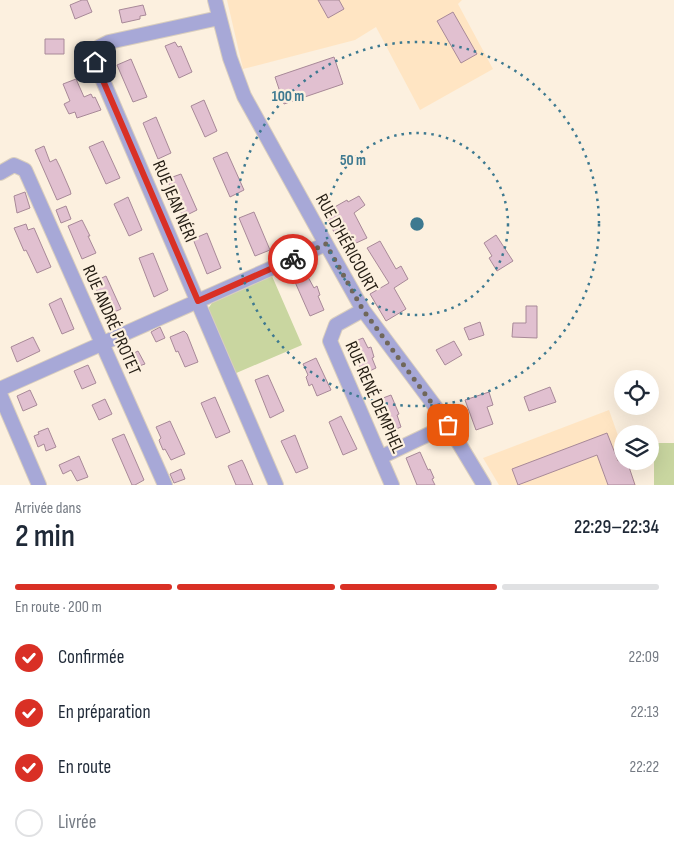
<!DOCTYPE html>
<html lang="fr">
<meta charset="utf-8">
<style>
body{margin:0;font-family:"Sofia Sans Condensed",sans-serif;background:#f2f2f3;color:#1f2937;height:100vh;display:flex;flex-direction:column;font-size:19px;white-space:nowrap}
*{box-sizing:border-box;margin:0}
p{font-size:16px;color:#747a83}
.icon{flex:none;width:28px;height:28px;fill:none;stroke:currentColor;stroke-width:2;stroke-linecap:round;stroke-linejoin:round}
.map{position:relative;height:485px;overflow:hidden}
.panel{display:flex;flex-direction:column;background:#fff;flex:1}
.panel>*{flex:none}
.tools{position:absolute;left:614px;top:370px;display:grid;gap:10px}
.tools a{display:grid;place-items:center;width:45px;height:45px;border-radius:50%;background:#fff;box-shadow:0 5px 20px #0002;font-size:25px}
.pin{position:absolute;display:grid;place-items:center;width:42px;height:42px;color:#fff;margin:-21px;border-radius:10px;box-shadow:0 2px 8px #0006}
.courier{position:absolute;display:grid;place-items:center;width:50px;height:50px;margin:-25px;border:4px solid #d93025;border-radius:50%;background:#fff;color:#222;box-shadow:0 1px 6px #0007}
.headline em{font-style:normal;font-weight:600}
.headline div{display:flex;flex-direction:column-reverse}
.headline{display:flex;align-items:center;justify-content:space-between;height:85px;padding:0 15px}
h1{font-size:32px;font-weight:600;line-height:38px}
.bar{display:grid;grid-template-columns:repeat(4,1fr);gap:8px 5px;align-content:center;height:60px;padding:0 15px}
.bar i{height:6px;border-radius:4px;background:#e0e1e3}
.bar .selected{background:#d93025}
.bar p{grid-column:span 4}
ol{padding:0 15px;list-style:none}
li{display:flex;align-items:center;gap:15px;height:55px}
li p{margin-inline-start:auto}
li .icon{padding:5px;border-radius:50%;background:#d93025;color:#fff;stroke-width:4}
li:last-child{color:#747a83}
li i{width:28px;height:28px;border:2px solid #e0e1e3;border-radius:50%}
.map>svg:first-child{display:block}
.built{fill:#ffe5c3}
.green{fill:#c9d6a0}
.building{fill:#e1c0d0;stroke:#a88998}
.lines{fill:none;stroke-linecap:round;stroke-linejoin:round}
.minor-casing{stroke:#d9cebe;stroke-width:16}
.minor{stroke:#a7a8d7;stroke-width:14}
.done{stroke:#70675a;stroke-width:5;stroke-dasharray:0 9}
.route{stroke:#d93025;stroke-width:6}
.ring{fill:none;stroke:#3d7990;stroke-width:2.5;stroke-dasharray:2.5 5}
.labels{text-anchor:middle;stroke-width:4.5;stroke-linejoin:round;paint-order:stroke}
.street-label{font-size:18px;fill:#241d13;stroke:#fcf0df}
.centre{fill:#3d7990;stroke:#fcf0df;stroke-width:2.5}
.ring-label{font-size:15px;text-anchor:middle;font-weight:bold;fill:#3d7990;stroke:#fcf0df;stroke-width:4.5;stroke-linejoin:round;paint-order:stroke}
</style>
<div class="map">
<svg width="674" height="485" viewBox="0 0 674 485">
<rect width="100%" height="100%" fill="#fcf0df"/>
<!-- built -->
<path class="built" d="M227 0H462L458 4 493 69 420 110 376 27 355 40 243 69Z
M609 410 622 447V461H627L636 485H499L483 458Z"/>
<!-- green -->
<path class="green" d="M272 276 302 345 234 374 207 310 212 303Z
M654 443H674V485H654Z"/>
<!-- building -->
<path class="building" d="M82 0H87L92 12 75 19 70 5Z
M318 0H339L344 9 328 18Z
M143 5 146 15 140 16V19L122 23 119 10Z
M453 12 477 54 461 63 437 21Z
M45 39H64V54H45Z
M175 42 178 47 181 46 192 72 179 78 165 46Z
M334 57 343 84 284 104 275 77Z
M131 59 147 97 133 102 117 65Z
M76 79 84 97 91 94 93 98 95 97 101 110 77 118 75 112 69 114 64 104 70 101 63 84Z
M204 100 217 131 205 137 191 106Z
M156 117 171 153 158 159 143 123Z
M103 141 120 178 106 184 89 147Z
M44 146 50 162 56 159 60 167 70 190 71 194 57 200 35 150Z
M227 152 244 190 230 197 213 158Z
M181 174 197 210 183 217 177 204 173 205 169 195 173 194 167 179Z
M25 192 30 208 17 213 14 196Z
M359 196 365 205 354 213 367 238 354 244 345 225 334 232 324 213 347 200 348 202Z
M128 197 142 230 129 236 114 204Z
M66 206 71 219 61 223 56 210Z
M254 212 270 250 255 256 239 218Z
M82 220 90 236H88L96 253 82 259 68 226Z
M26 224 28 230 34 228 51 267 37 273 29 256 26 250 24 251 14 228Z
M207 233 221 268 207 274 193 239Z
M496 235 513 261 497 271 489 258 492 256 484 243Z
M380 241 396 269 401 266 408 279 394 288 406 309 386 321 370 294 389 283 367 248Z
M153 253 168 290 154 297 139 258Z
M106 276 121 309 108 315 93 282Z
M308 277 314 288 317 286 320 295 318 296 324 310 310 316 295 282Z
M61 298 74 329 62 334 49 304Z
M526 306H537V338L512 337 513 323H526Z
M480 322 484 335 469 340 464 328Z
M160 327 165 338 156 342 151 332Z
M184 331 187 334 198 362 185 367 178 351 176 352 170 337Z
M33 337 40 351 17 362 11 347Z
M363 338 368 348 371 347 374 357 372 358 376 368 363 374 350 343Z
M454 341 462 355 445 365 436 350Z
M138 351 145 364 130 369 126 357Z
M316 358 331 390 317 396 312 384 309 386 306 377 308 375 303 364Z
M88 365 96 383 82 389 74 371Z
M268 375 284 411 270 418 255 380Z
M550 387 556 402 529 411 524 397Z
M30 390 37 405 23 411 17 396Z
M489 392 493 405 487 407 493 424 476 430 465 400Z
M391 395 399 414 397 415 401 427 389 432 375 401Z
M215 397 230 432 216 438 201 403Z
M105 399 112 414 99 420 92 405Z
M341 416 357 449 343 455 329 422Z
M170 421 185 454 171 460 165 449 163 450 160 443 159 440 161 438 156 427Z
M48 428 56 447 46 451 44 444 38 447 34 436 39 434 38 432Z
M607 433 618 461 620 460 622 463 627 461 635 485H608L597 455 518 485 512 469Z
M124 434 144 480 135 485H132L112 439Z
M295 435 308 468 296 473 281 441Z
M420 452 428 470 430 469 434 478 432 479 435 485H417L415 480 406 458Z
M79 456 88 477 77 481 71 470 63 474 59 465Z
M242 460 244 464 253 485H236L228 466Z
M181 469 185 479 174 483 170 474Z"/>
<g class="lines">
<!-- minor casing -->
<g class="minor-casing">
<path id="minor" d="M215 0 230 58 244 96 326 244 363 310 443 417 484 485
M219 18 109 42 99 47 95 62 276 485
M0 173 14 165 25 170 165 485
M363 310 336 325 330 341 392 485
M0 389 326 244
M0 394 39 485
M381 457 448 425"/>
</g>
<!-- minor -->
<use href="#minor" class="minor"/>
</g>
<g class="lines">
<!-- done -->
<path class="done" d="M293 259 326 244 363 310 448 425"/>
<!-- route -->
<path class="route" d="M95 62 198 301 293 259"/>
</g>
<!-- distance rings -->
<g class="ring">
<circle cx="417" cy="224" r="91"/>
<circle cx="417" cy="224" r="182"/>
</g>
<g class="labels">
<!-- street labels -->
<g class="street-label">
<text transform="translate(175 201) rotate(67)" y="6">RUE JEAN NÉRI</text>
<text transform="translate(347 243) rotate(61)" y="6">RUE D'HÉRICOURT</text>
<text transform="translate(112 320) rotate(66)" y="6">RUE ANDRÉ PROTET</text>
<text transform="translate(375 397) rotate(66)" y="6">RUE RENÉ DEMPHEL</text>
</g>
</g>
<circle cx="417" cy="224" r="8" class="centre"/>
<g class="ring-label">
<text x="288" y="101">100 m</text>
<text x="353" y="165">50 m</text>
</g>
</svg>
<div class="tools">
<a><svg class="icon" aria-label="locate" viewBox="0 0 24 24"><circle cx="12" cy="12" r="6"/><path d="M12 2v4M12 18v4M2 12h4M18 12h4"/></svg></a>
<a><svg class="icon" aria-label="layers" viewBox="0 0 24 24"><path d="M12 4l9 5-9 5-9-5zM3 14l9 5 9-5"/></svg></a>
</div>
<div class="pin" style="left:448px;top:425px;background:#ea580c"><svg class="icon" aria-label="bag" viewBox="0 0 24 24"><path d="M5 8h14l-1 12H6zM9 8a3 3 0 0 1 6 0"/></svg></div>
<div class="pin" style="left:95px;top:62px;background:#1f2937"><svg class="icon" aria-label="home" viewBox="0 0 24 24"><path d="M3 11l9-7 9 7M6 9v11h12V9"/></svg></div>
<div class="courier" style="left:293px;top:259px"><svg class="icon" aria-label="bike" viewBox="0 0 24 24"><circle cx="6" cy="16" r="4"/><circle cx="18" cy="16" r="4"/><path d="M6 16l4-8h5l3 8M10 8l3 8H6M13 5h3"/></svg></div>
</div>
<section class="panel">
<div class="headline"><div><h1>2 min</h1><p>Arrivée dans</p></div><em>22:29–22:34</em></div>
<div class="bar"><i class="selected"></i><i class="selected"></i><i class="selected"></i><i></i><p>En route · 200 m</p></div>
<ol>
<li><svg class="icon" aria-label="check" viewBox="0 0 24 24"><path d="M5 12l5 5 9-10"/></svg>Confirmée<p>22:09</p></li>
<li><svg class="icon" aria-label="check" viewBox="0 0 24 24"><path d="M5 12l5 5 9-10"/></svg>En préparation<p>22:13</p></li>
<li><svg class="icon" aria-label="check" viewBox="0 0 24 24"><path d="M5 12l5 5 9-10"/></svg>En route<p>22:22</p></li>
<li><i></i>Livrée</li>
</ol>
</section>
